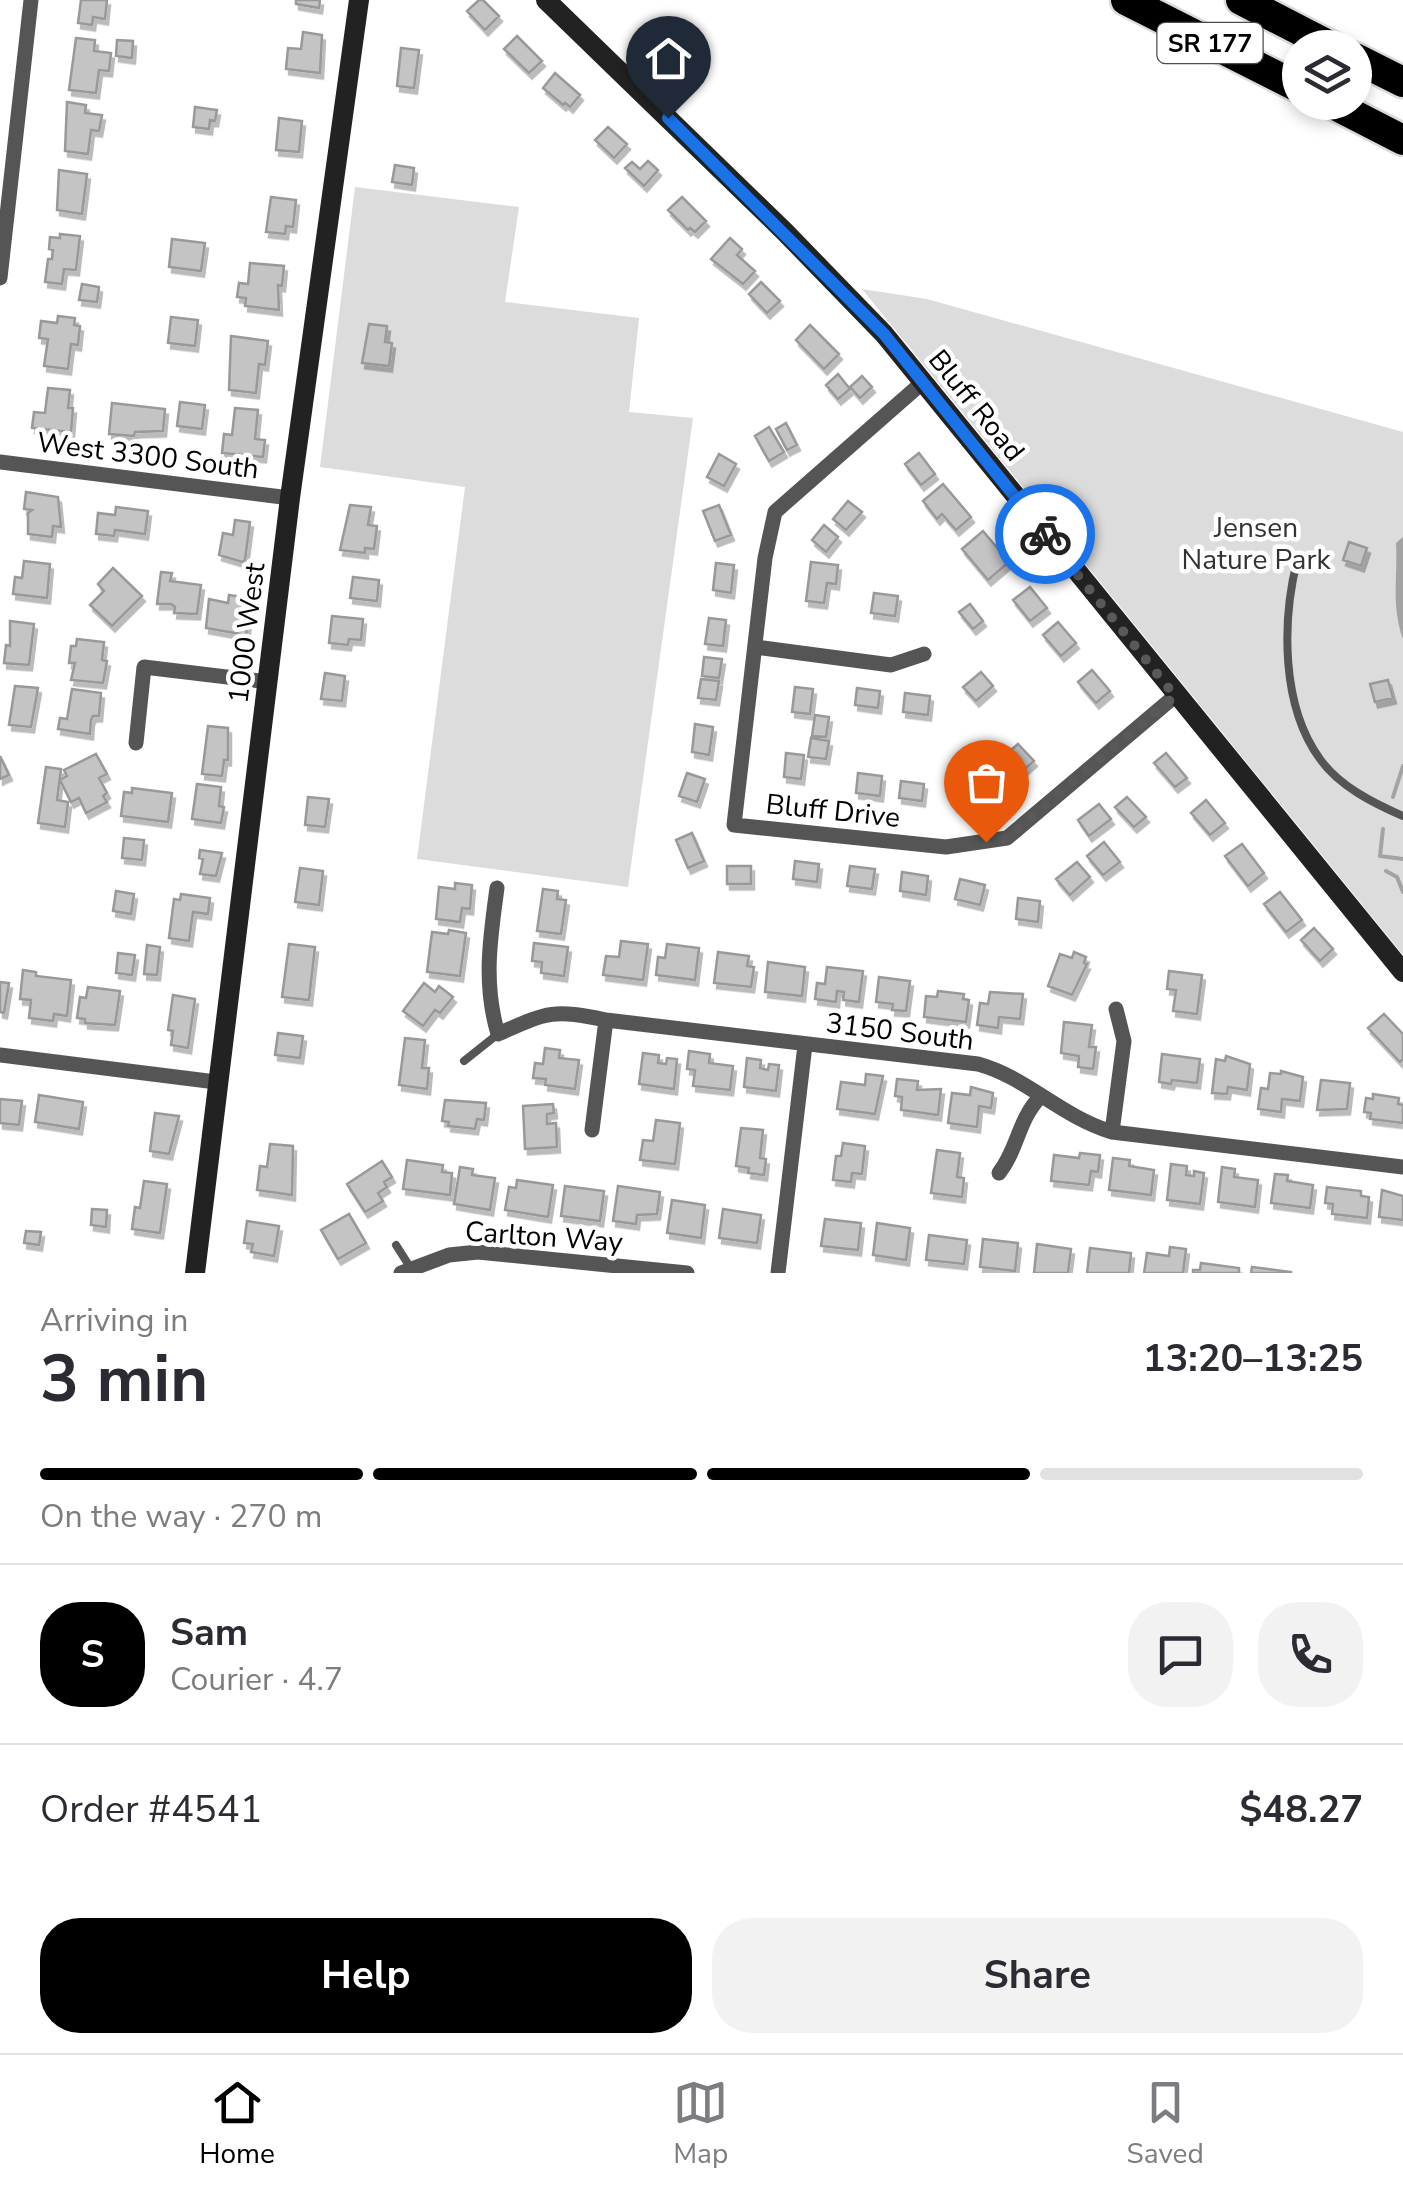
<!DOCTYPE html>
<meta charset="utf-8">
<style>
body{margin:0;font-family:"Nunito Sans",sans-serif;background:#f2f2f3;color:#2b2b33;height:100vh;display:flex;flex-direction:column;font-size:38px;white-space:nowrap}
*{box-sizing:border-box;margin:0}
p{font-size:32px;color:#7c7c81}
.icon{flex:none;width:55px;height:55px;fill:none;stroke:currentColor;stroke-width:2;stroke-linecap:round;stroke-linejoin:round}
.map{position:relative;height:1273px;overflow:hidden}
.details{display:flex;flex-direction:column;background:#fff;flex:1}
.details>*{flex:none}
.fabs{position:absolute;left:1282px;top:30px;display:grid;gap:20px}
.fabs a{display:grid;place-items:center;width:90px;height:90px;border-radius:50%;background:#fff;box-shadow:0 5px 15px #0003;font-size:50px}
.pin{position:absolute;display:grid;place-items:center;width:85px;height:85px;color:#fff;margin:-102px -42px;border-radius:50% 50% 50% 0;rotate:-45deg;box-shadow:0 0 10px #0007}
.pin .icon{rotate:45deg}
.courier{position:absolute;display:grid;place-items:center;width:100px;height:100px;margin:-50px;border:8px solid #1a73e8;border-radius:50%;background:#fff;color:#222;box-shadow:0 2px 12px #0007}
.summary em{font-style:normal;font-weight:700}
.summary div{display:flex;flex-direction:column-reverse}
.summary{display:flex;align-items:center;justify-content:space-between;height:170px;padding:0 40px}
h1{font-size:65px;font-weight:700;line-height:75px}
.bar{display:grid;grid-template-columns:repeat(4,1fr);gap:15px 10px;align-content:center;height:120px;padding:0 40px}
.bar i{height:12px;border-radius:8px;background:#e1e1e2}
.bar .active{background:#000}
.bar p{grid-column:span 4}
.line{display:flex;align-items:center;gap:25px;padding:0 40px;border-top:2px solid #e1e1e2}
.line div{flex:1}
.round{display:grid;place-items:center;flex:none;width:105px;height:105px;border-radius:40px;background:#f2f2f3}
.primary-button{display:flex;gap:20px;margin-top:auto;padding:20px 40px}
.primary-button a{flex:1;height:115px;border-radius:40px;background:#000;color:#fff;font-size:40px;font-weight:700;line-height:115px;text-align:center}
.primary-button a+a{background:#f2f2f3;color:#2b2b33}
.menu{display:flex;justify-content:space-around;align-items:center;height:140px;border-top:2px solid #e1e1e2;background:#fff;font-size:28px;color:#7c7c81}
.menu a{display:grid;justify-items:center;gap:5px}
.menu .active{color:#000}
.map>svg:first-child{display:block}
.green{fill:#dcdcdc}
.water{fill:#a3a3a3}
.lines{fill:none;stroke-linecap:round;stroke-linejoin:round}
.stream{stroke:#a3a3a3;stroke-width:4}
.building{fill:#c4c4c4;stroke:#999;stroke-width:2.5;filter:url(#shadow)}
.highway-casing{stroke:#dbdbdb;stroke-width:35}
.lane{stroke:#555;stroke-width:8}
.street{stroke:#555;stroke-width:15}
.secondary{stroke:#222;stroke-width:20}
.highway{stroke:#000;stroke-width:30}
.done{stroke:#595959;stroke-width:10;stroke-dasharray:0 18}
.route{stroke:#1a73e8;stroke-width:12}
.labels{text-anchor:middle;stroke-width:9;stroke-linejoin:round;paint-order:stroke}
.shield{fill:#fff;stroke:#4c4c4c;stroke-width:2.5}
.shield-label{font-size:25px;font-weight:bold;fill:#000}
.street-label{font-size:28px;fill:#000;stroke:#fff}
.park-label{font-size:28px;fill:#333;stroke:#fff}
</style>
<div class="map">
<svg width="1403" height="1273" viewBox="0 0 1403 1273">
<defs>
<filter id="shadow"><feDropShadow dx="3" dy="5.5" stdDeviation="0" flood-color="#0004"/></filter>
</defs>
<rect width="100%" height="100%" fill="#fff"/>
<!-- green -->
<path class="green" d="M355 187 519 207 505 302 639 318 629 412 693 418 628 887 417 859 465 487 320 467Z
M862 289 927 299 1403 432V955Z"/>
<!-- water -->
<path class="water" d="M1403 537V639C1391 605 1398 578 1396 543Z"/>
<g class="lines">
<!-- stream -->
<path class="stream" d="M1393 797 1403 766
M1383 829 1380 856 1403 859
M1386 871 1397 877 1403 892"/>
</g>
<!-- building -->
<path class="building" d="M81 0H107L105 19 93 17 92 25 78 23Z
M296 0H320L319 8 296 4Z
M479 0H483L499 16 485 30 467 11Z
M303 32 322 35 320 73 286 69 288 48 301 49Z
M517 36 542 61 529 73 504 49Z
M76 38 95 40 94 51 111 53 109 71 99 70 96 93 69 90Z
M117 40 133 41 132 58 116 56Z
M401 48 419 50 414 88 397 86Z
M555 73 580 95 570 107 565 103 563 105 543 88Z
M67 102 86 105 85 113 102 115 99 131 91 130 88 154 65 151Z
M195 107 217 110 215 121 210 120 209 129 193 127Z
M279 118 302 121 299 152 276 150Z
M608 127 627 144 614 158 595 140Z
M648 161 658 170 644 186 625 168 632 162 640 169Z
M395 165 414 168 412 185 392 182Z
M59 170 87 174 82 214 57 210Z
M271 197 296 200 293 227 286 226 285 234 266 232Z
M682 197 706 221 695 232 690 228 688 230 668 210Z
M60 234 80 236 76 270 64 269 62 284 45 282 48 259H52L53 250 49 249 50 237 60 238Z
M730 238 742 249 737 255 755 271 743 284 711 259Z
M172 239 205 243 201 271 169 267Z
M250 263 284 266 282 286 278 285 279 310 245 306 246 298 237 297 239 283 248 284Z
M761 282 780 301 767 313 749 294Z
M82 284 99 287 97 302 79 300Z
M58 316 75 318 74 325 80 326 78 345 71 344 68 369 44 366 48 339 39 338 41 321 57 323Z
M171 317 198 320 195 346 168 343Z
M369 324 387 326 385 342 392 343 389 366 362 363Z
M810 325 839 354 824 369 796 340Z
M231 336 268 341 265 365 259 364 256 393 229 390Z
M838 374 850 389 838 399 826 385Z
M862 376 872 387 860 398 850 387Z
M48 388 70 390 68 408H73L71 432 32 428 34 412 45 413Z
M180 402 205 405 202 429 177 426Z
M112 403 165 409 163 431 135 432 134 436 109 434Z
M235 408 258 410 255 439 265 440 263 457 222 453 224 434 232 435Z
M786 423 797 445 787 450 776 429Z
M769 427 784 452 769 461 755 436Z
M919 453 935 474 921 485 905 464Z
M719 454 736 464 724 486 707 477Z
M943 484 971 517 956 530 942 514 937 519 923 501Z
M26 492 58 497 61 527 53 526 52 537 28 534V513L32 510 24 509Z
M848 501 862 512 846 530 833 519Z
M350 505 371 507 368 525 377 526 374 549 365 548V553L340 550Z
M719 505 731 535 715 541 703 511Z
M116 507 148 511 145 534 115 530 114 536 96 534 98 513 115 515Z
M235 520 250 522 245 560 242 562 219 555 223 533 233 535Z
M824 525 838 537 826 552 812 540Z
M983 531 1009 562 988 580 962 549Z
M1349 542 1367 548 1361 566 1343 560Z
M24 561 50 564 47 598 13 594 15 577 22 578Z
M811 562 838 565 836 584 827 583 824 603 806 601Z
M716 563 734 565 731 593 713 590Z
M113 568 142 596 112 626 90 605 104 591 98 584Z
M161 572 172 573 170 581 201 585 197 614 174 613 175 607 171 604H157Z
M353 577 379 580 377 601 350 598Z
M1030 587 1047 608 1030 621 1013 600Z
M874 593 898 596 895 616 871 613Z
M229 595 243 597 242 605 250 606 246 635 206 628 209 599 228 603Z
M970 604 983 621 973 629 959 612Z
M332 616 363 619 361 640 349 639 348 645 329 643Z
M709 618 726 620 723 646 705 644Z
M10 621 34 624 29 665 4 663 6 645 10 646Z
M1058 622 1076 643 1061 656 1043 635Z
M77 639 104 642 102 660 107 661 103 683 71 680 75 663H69L71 646H76Z
M704 657 722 659 719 678 702 676Z
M1092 670 1110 691 1096 703 1078 682Z
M981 672 993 686 976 701 963 687Z
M325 673 345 676 342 701 321 699Z
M701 679 719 681 716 700 698 698Z
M1388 680 1393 698 1375 702 1370 684Z
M15 686 38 688 31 727 9 725Z
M795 687 813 689 810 714 792 712Z
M857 688 880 691 878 708 855 705Z
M72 689 101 693 99 716H93L91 720 90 734 58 729 60 718 67 719Z
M905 693 930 696 928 715 903 712Z
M815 715 829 717 826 737 812 736Z
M695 724 713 727 709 755 692 752Z
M208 726 228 728V760H224L222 776 202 774Z
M811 738 829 741 826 759 808 757Z
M1018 744 1034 761 1019 774 1004 756Z
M786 753 804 755 801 779 784 777Z
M1166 753 1187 778 1175 787 1154 763Z
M96 754 107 774 99 778 107 793 103 796 107 802 86 813 79 798 71 802 60 780 67 776 64 770Z
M0 756 9 775 0 779Z
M998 763 1008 780 987 792 978 775Z
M46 767 61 769 57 800 68 802 65 827 38 823Z
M687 773 705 779 697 802 679 796Z
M858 773 882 776 880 796 856 793Z
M901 781 924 784 922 801 899 798Z
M197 784 221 787 219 806 224 807 221 823 192 819Z
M132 788 172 793 168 822 121 816 124 792 132 793Z
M308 797 329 799 325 827 305 825Z
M1127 797 1146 817 1134 827 1115 807Z
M1206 800 1225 823 1210 835 1191 813Z
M1099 804 1111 819 1089 836 1078 820Z
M692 833 704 861 688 868 676 840Z
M124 838 144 840 142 860 122 858Z
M1104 842 1120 862 1103 875 1087 856Z
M1242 844 1264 873 1248 886 1225 856Z
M200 850 222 853 216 876 200 874 203 859 199 858Z
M795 861 819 864 817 882 793 879Z
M1077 862 1090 877 1070 895 1056 879Z
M727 866H751V884H727Z
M850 866 875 869 872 889 847 886Z
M300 868 323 871 319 905 295 902Z
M902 872 928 876 926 895 900 891Z
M960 879 985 885 980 905 955 899Z
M455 883 472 885 470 909 462 908 460 922 436 919 439 887 455 889Z
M543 889 558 891 557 899 566 900 561 934 537 931Z
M116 891 134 894 131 914 113 911Z
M1280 892 1302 920 1286 932 1264 904Z
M181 894 210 898 208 914 193 912 189 941 169 938 174 899 180 900Z
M1018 898 1040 901 1038 922 1016 919Z
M1314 928 1333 949 1320 961 1301 940Z
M449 930 466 933 460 976 427 972 432 932 448 934Z
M621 941 648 944 643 980 603 975 606 956 619 957Z
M534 943 568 947 564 976 541 973 542 962 532 961Z
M289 944 315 947 309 1000 282 997Z
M667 944 699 948 695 980 656 975 658 957 665 958Z
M147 945 160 947 157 975 144 974Z
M718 952 749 956 747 966 754 967 751 987 714 983Z
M1074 952 1086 957 1084 963 1087 964 1072 995 1048 986 1060 954 1072 958Z
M118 953 135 955 132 975 116 973Z
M768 962 805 967 802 996 765 992Z
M827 967 863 971 859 1002 843 1000 844 992 837 991 836 1002 815 999 817 983 825 984Z
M23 970 36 972V976L71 980 67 1016 54 1014 53 1021 29 1018 31 1000 20 999Z
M1169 971 1202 975 1197 1014 1173 1011 1176 990 1167 989Z
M879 977 910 981 906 1011 892 1010 893 1004 876 1002Z
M0 982 9 983 4 1013 0 1012Z
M424 983 435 992 439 986 453 997 440 1013 435 1010 423 1026 403 1011Z
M88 987 120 991 115 1025 85 1023V1019L77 1018 80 997 86 998Z
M938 991 964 994 963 999 969 1000 966 1022 924 1017 926 996 937 997Z
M990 992 1023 994 1020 1019 999 1017 998 1028 977 1025 980 1003 988 1004Z
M173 995 195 999 188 1048 171 1045 173 1031 168 1030Z
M1384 1014 1403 1034V1059L1400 1062 1368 1028Z
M1064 1022 1092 1025 1089 1047H1096L1093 1069 1078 1067 1079 1056 1061 1053Z
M278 1033 303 1036 300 1058 275 1055Z
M405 1038 425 1040 422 1068H429L427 1089 399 1085Z
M545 1048 560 1050 559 1058 579 1060 575 1089 545 1085 546 1079 533 1078 535 1063 543 1064Z
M689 1051 710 1054 709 1063 733 1066 730 1090 693 1086 695 1070 687 1069Z
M643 1053 659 1055 658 1063 666 1064 667 1058 677 1059 674 1089 639 1084Z
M1162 1054 1200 1059 1197 1083 1172 1080 1171 1084 1159 1082Z
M1226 1056 1250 1064 1247 1090 1228 1087 1227 1094 1212 1093 1216 1059 1225 1061Z
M747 1058 761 1060 760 1068 768 1070 769 1064 779 1065 776 1091 744 1087Z
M1281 1071 1303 1077 1300 1101 1282 1099 1281 1112 1258 1109 1261 1088 1268 1089 1270 1073 1281 1074Z
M866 1074 883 1076 875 1114 837 1109 841 1082 865 1085Z
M897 1079 918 1081 917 1090 941 1089 938 1115 901 1110 902 1097 895 1096Z
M1321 1080 1350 1083 1347 1109 1317 1110Z
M971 1087 993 1093 991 1108 979 1106 977 1127 948 1123 952 1093 970 1095Z
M1373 1094 1399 1098 1398 1104 1403 1105V1123L1370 1119 1371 1113 1364 1112 1366 1098 1373 1099Z
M39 1095 83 1102 79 1129 35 1122Z
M0 1099 22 1101 19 1125 0 1123Z
M445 1100 486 1103 484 1120 477 1119 475 1129 448 1126 449 1122 442 1121Z
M553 1104 554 1113 547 1114V1124L556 1123 557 1147 525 1149 523 1106Z
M155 1113 179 1116 169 1154 150 1151Z
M656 1120 680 1123 675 1164 640 1160 643 1140 653 1141Z
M741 1128 763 1130 760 1158 766 1159 764 1175 748 1173 749 1168 736 1166Z
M843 1143 865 1146 862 1174 852 1173 851 1182 833 1180 836 1156H841Z
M270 1144 293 1146 292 1195 257 1190 260 1166 267 1167Z
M937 1150 960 1153 957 1177 964 1178 962 1197 931 1193Z
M1080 1153 1100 1155 1098 1172 1091 1171 1089 1185 1051 1181 1054 1155 1079 1158Z
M1113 1158 1130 1160 1129 1166 1154 1170 1151 1195 1109 1190Z
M407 1160 443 1165 442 1172 452 1173 450 1195 403 1189Z
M382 1161 392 1177 384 1182 387 1187 378 1193 383 1201 365 1212 347 1184Z
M1171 1164 1187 1166 1186 1175 1194 1176V1171L1204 1173 1200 1204 1167 1200Z
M460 1167 473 1169 472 1175 495 1178 490 1210 454 1204Z
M1222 1167 1235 1169 1234 1177 1258 1180 1255 1207 1218 1202Z
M1275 1174 1288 1175 1287 1181 1313 1185 1310 1208 1271 1203Z
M517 1180 553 1185 548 1217 505 1210 509 1187 516 1188Z
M144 1181 167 1184 160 1233 132 1229 135 1207 140 1208Z
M565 1186 604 1191 600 1221 561 1216Z
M618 1186 660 1192 657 1214 637 1215 636 1224 613 1221Z
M1327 1187 1361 1191V1196L1369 1197 1367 1218 1332 1214 1333 1204 1325 1203Z
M1382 1190 1403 1196V1220L1379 1217Z
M672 1200 705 1205 701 1238 667 1233Z
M92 1209 107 1210 106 1227 91 1225Z
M723 1209 761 1215 757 1243 719 1238Z
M349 1214 366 1243 338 1259 321 1230Z
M825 1219 861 1223 858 1250 821 1246Z
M247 1221 279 1226 274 1256 251 1252 253 1244 244 1243Z
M877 1223 910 1228 906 1260 873 1255Z
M26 1231 41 1232 39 1245 24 1243Z
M929 1235 967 1240 964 1264 926 1260Z
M983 1239 1018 1243 1015 1271 980 1267Z
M1037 1244 1071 1249 1068 1273H1034Z
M1170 1247 1186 1249 1183 1273H1144L1147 1253 1169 1256Z
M1090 1248 1131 1253 1129 1273H1087Z
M1201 1263 1239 1268V1273H1193V1270H1200Z
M1252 1267 1291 1272V1273H1251Z"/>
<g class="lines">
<!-- highway casing -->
<g class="highway-casing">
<path id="highway" d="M1126 0 1300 88
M1241 0 1334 48
M1355 58 1403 82
M1329 102 1403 140"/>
</g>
<!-- lane -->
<path class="lane" d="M1297 561C1282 621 1281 706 1320 759 1339 786 1373 803 1403 816
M464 1061 498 1034
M396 1245 410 1267"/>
<!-- street -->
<path class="street" d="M0 278 31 0
M923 382 775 512 765 558 734 825 946 847 1007 838 1175 696
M0 462 290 498
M755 647 891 665 924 654
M136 743 144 667 268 682
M497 888C490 939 483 984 498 1034 548 1012 552 1009 606 1020L978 1064C1026 1077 1060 1116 1112 1132L1403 1167
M0 1055 216 1082
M592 1130 606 1020
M1112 1132 1124 1041 1116 1009
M999 1173C1018 1149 1018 1120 1040 1097
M401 1273 449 1255 478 1252 687 1273
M778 1273 805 1045"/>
<!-- secondary -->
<path class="secondary" d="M546 0 785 232 884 334 1403 972
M195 1273 290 498 359 0"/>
<!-- highway -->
<use href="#highway" class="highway"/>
</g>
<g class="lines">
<!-- done -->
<path class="done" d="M986 842 1007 838 1175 696 1045 534"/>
<!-- route -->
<path class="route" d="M668 118 884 334 1045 534"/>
</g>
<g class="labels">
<!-- shield labels -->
<rect class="shield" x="1157.5" y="23" width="105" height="40" rx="8"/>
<g class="shield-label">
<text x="1210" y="52">SR 177</text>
</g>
<!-- street labels -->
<g class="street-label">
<text transform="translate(977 405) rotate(51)" y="10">Bluff Road</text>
<text transform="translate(148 455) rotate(7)" y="10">West 3300 South</text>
<text transform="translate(246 633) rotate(-83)" y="10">1000 West</text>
<text transform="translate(833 810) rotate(6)" y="10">Bluff Drive</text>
<text transform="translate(900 1031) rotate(7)" y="10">3150 South</text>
<text transform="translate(544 1236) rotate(4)" y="10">Carlton Way</text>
</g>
<!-- park labels -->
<g class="park-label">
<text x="1256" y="537">Jensen<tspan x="1256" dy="32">Nature Park</tspan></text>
</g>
</g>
</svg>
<div class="fabs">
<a><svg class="icon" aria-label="layers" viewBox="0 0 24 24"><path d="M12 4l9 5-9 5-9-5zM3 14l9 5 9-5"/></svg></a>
</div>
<div class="pin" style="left:986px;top:842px;background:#ea580c"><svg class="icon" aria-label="bag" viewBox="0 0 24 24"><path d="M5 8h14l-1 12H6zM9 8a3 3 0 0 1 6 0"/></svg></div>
<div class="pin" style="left:668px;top:118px;background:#1f2937"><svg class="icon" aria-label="home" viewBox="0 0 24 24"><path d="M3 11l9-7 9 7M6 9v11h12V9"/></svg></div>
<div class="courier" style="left:1045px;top:534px"><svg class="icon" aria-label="bike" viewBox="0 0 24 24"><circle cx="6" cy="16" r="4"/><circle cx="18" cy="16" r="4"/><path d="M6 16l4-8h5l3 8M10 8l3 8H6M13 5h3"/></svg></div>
</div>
<section class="details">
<div class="summary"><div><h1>3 min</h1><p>Arriving in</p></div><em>13:20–13:25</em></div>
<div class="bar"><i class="active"></i><i class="active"></i><i class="active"></i><i></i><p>On the way · 270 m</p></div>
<div class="line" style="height:180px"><b class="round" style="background:#000;color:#fff">S</b><div><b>Sam</b><p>Courier · 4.7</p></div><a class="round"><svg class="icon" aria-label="chat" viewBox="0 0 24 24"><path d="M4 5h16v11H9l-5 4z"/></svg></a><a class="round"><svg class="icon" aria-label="phone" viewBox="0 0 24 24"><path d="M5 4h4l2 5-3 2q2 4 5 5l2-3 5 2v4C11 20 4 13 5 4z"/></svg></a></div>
<div class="line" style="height:130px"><div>Order #4541</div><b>$48.27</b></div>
<div class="primary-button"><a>Help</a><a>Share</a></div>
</section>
<nav class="menu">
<a class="active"><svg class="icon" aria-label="home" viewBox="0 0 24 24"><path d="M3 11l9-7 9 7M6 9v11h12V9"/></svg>Home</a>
<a><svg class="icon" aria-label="map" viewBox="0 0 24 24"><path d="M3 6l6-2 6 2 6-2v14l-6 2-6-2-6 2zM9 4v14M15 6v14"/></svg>Map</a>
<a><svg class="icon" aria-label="saved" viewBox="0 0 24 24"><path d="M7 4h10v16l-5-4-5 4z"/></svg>Saved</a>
</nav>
